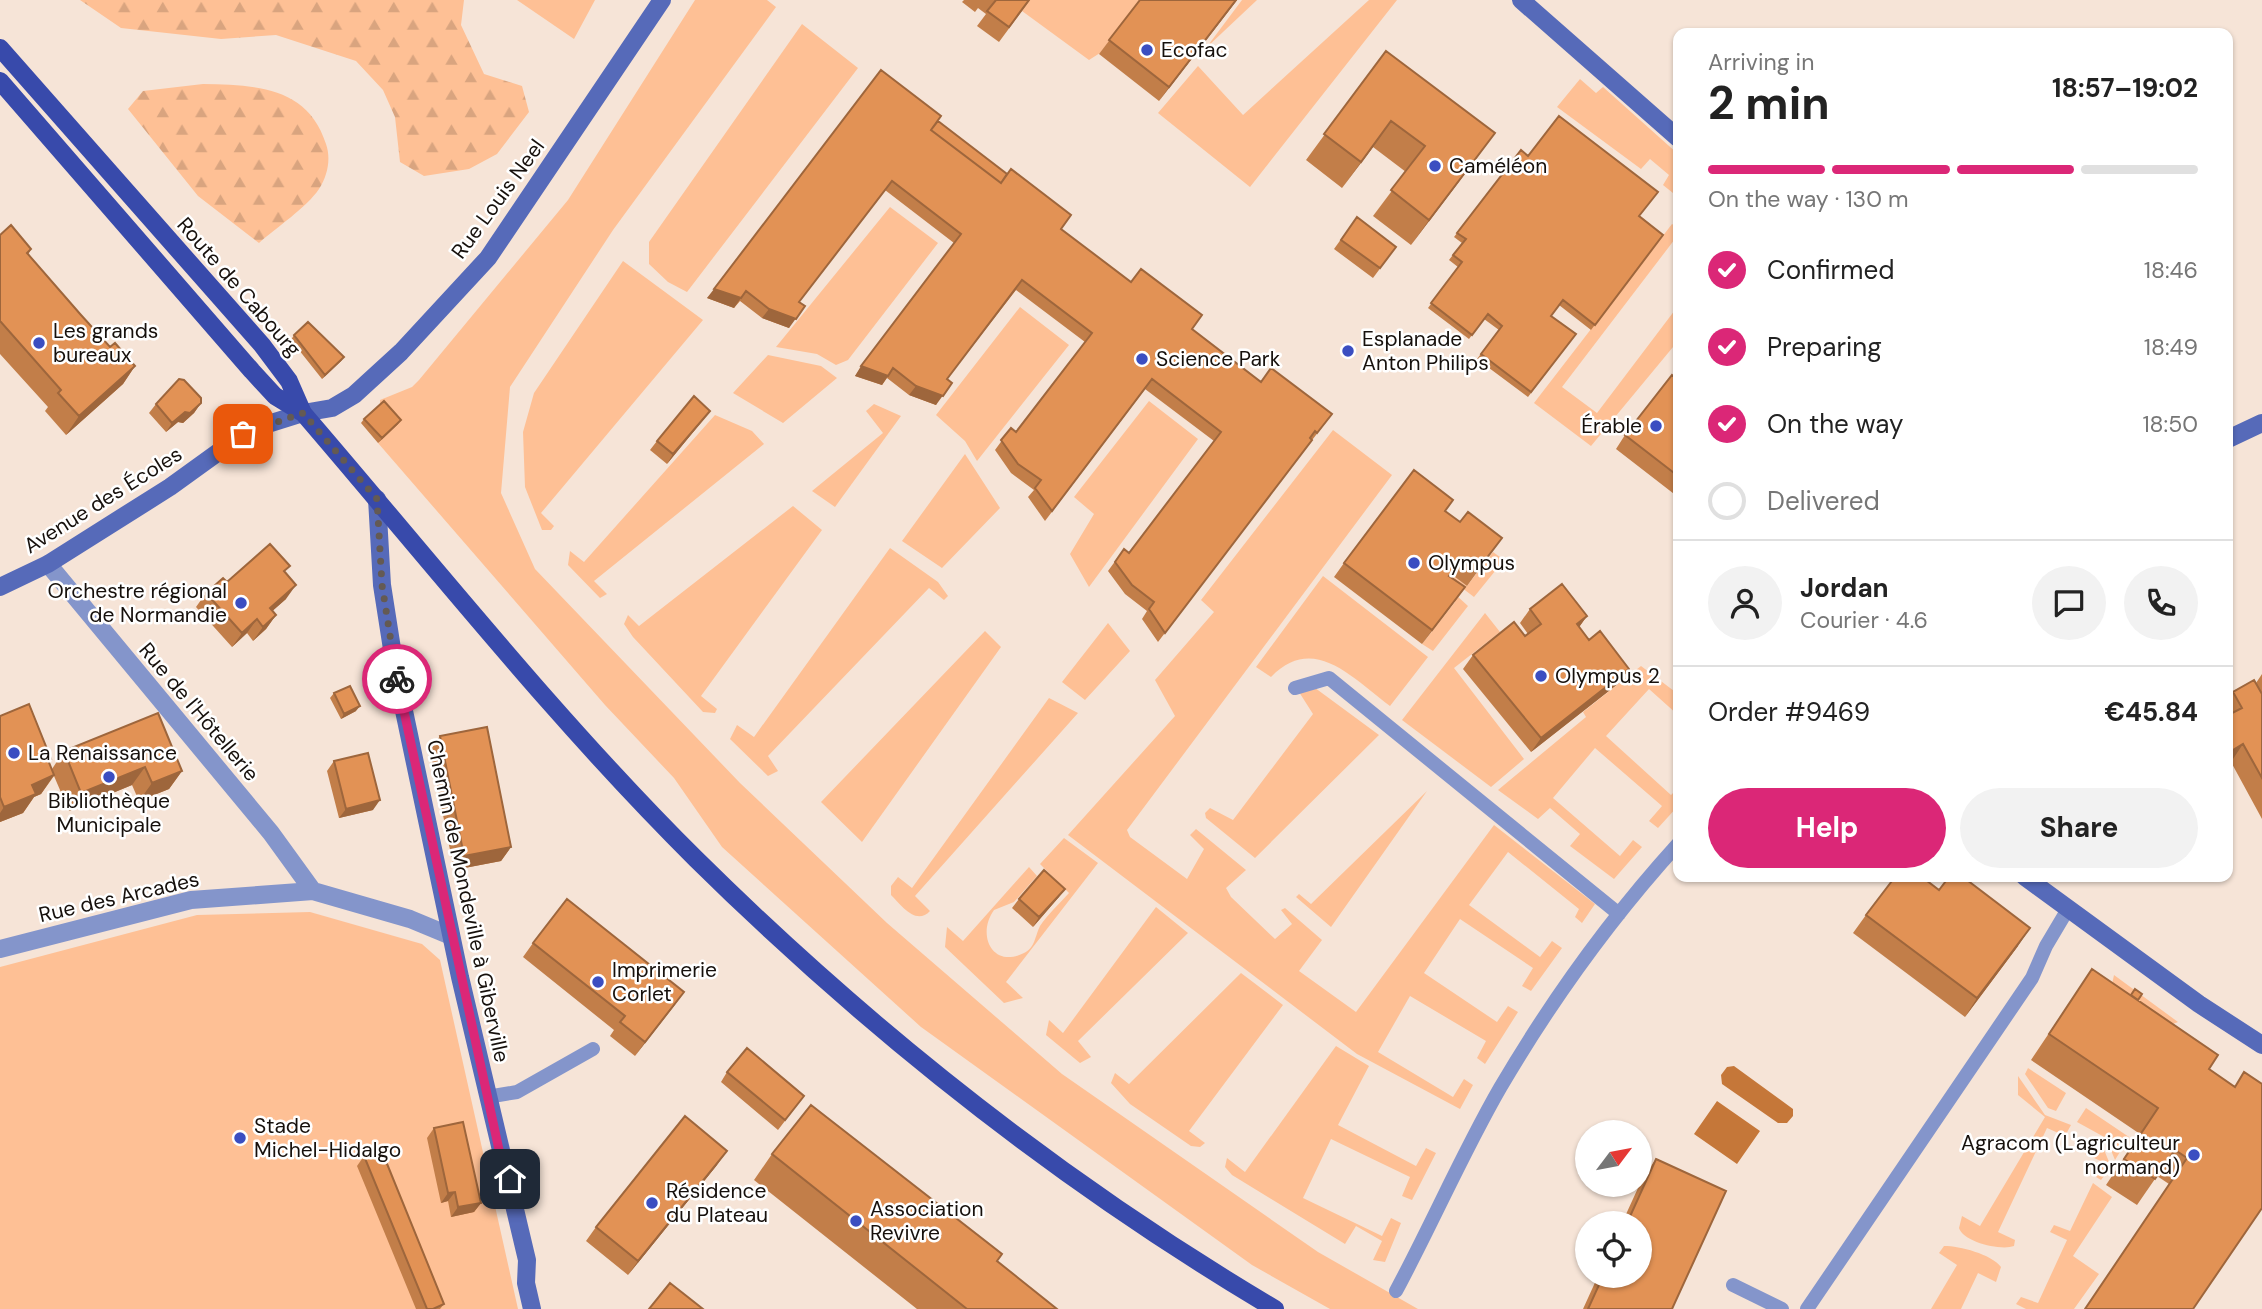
<!DOCTYPE html>
<meta charset="utf-8">
<style>
body{margin:0;font-family:"DM Sans",sans-serif;background:#f2f2f2;color:#222;height:100vh;display:flex;flex-direction:column;font-size:26px;white-space:nowrap}
*{box-sizing:border-box;margin:0}
p{font-size:23px;color:#767676}
.icon{flex:none;width:38px;height:38px;fill:none;stroke:currentColor;stroke-width:2;stroke-linecap:round;stroke-linejoin:round}
.map{position:relative;flex:1;overflow:hidden}
.side{position:absolute;left:1673px;top:28px;width:560px;height:854px;display:flex;flex-direction:column;background:#fff;border-radius:14px;box-shadow:0 2px 5px #0004}
.side>*{flex:none}
.needle{width:46px;rotate:58deg}
.controls{position:absolute;left:1575px;top:1120px;display:grid;gap:14px}
.controls a{display:grid;place-items:center;width:77px;height:77px;border-radius:50%;background:#fff;box-shadow:0 2px 5px #0004;font-size:35px}
.pin{position:absolute;display:grid;place-items:center;width:60px;height:60px;color:#fff;margin:-30px;border-radius:14px;box-shadow:0 4px 10px #0006}
.courier{position:absolute;display:grid;place-items:center;width:70px;height:70px;margin:-35px;border:5px solid #db2777;border-radius:50%;background:#fff;color:#222;box-shadow:0 2px 9px #0007}
.overview em{font-style:normal;font-weight:700}
.overview div{display:flex;flex-direction:column-reverse}
.overview{display:flex;align-items:center;justify-content:space-between;height:119px;padding:0 35px}
h1{font-size:46px;font-weight:700;line-height:52px}
.bar{display:grid;grid-template-columns:repeat(4,1fr);gap:10px 7px;align-content:center;height:84px;padding:0 35px}
.bar i{height:9px;border-radius:5px;background:#e0e0e0}
.bar .current{background:#db2777}
.bar p{grid-column:span 4}
.line{display:flex;align-items:center;gap:18px;padding:0 35px;border-top:2px solid #e0e0e0}
.line div{flex:1}
.round{display:grid;place-items:center;flex:none;width:74px;height:74px;border-radius:37px;background:#f2f2f2}
ol{padding:0 35px;list-style:none}
li{display:flex;align-items:center;gap:21px;height:77px}
li p{margin-inline-start:auto}
li .icon{padding:7px;border-radius:50%;background:#db2777;color:#fff;stroke-width:4}
li:last-child{color:#767676}
li i{width:38px;height:38px;border:4px solid #e0e0e0;border-radius:50%}
.cta{display:flex;gap:14px;margin-top:auto;padding:14px 35px}
.cta a{flex:1;height:80px;border-radius:42px;background:#db2777;color:#fff;font-size:28px;font-weight:700;line-height:80px;text-align:center}
.cta a+a{background:#f2f2f2;color:#222}
.map>svg:first-child{display:block}
.green{fill:#fec095}
.forest{fill:url(#forest-firs)}
.water{fill:#c57739}
.lines{fill:none;stroke-linecap:round;stroke-linejoin:round}
.lane{stroke:#8495cb;stroke-width:14}
.street{stroke:#8495cb;stroke-width:18}
.secondary{stroke:#566ab9;stroke-width:18}
.primary{stroke:#384aab;stroke-width:18}
.wall{fill:#c27e49}
.shaded-wall{fill:#9e663c}
.building{fill:#e29255;stroke:#9e663c;stroke-width:2}
.done{stroke:#645a53;stroke-width:7;stroke-dasharray:0 12.6}
.route{stroke:#db2777;stroke-width:9}
.poi-dot{fill:#3b4ec1;stroke:#fff;stroke-width:2.5}
.labels{text-anchor:middle;stroke-width:5;stroke-linejoin:round;paint-order:stroke}
.poi-label{font-size:21px;fill:#16100c;stroke:#fff;text-anchor:start}
.street-label{font-size:21px;fill:#16100c;stroke:#fff}
</style>
<div class="map">
<svg width="2262" height="1309" viewBox="0 0 2262 1309">
<defs>
<pattern id="forest-firs" width="22" height="20" patternUnits="userSpaceOnUse" patternTransform="scale(1.75)"><rect width="22" height="20" fill="#fec095"/><path d="M5 1l3.5 6h-7zM16 11l3.5 6h-7z" fill="#d9a47f"/></pattern>
</defs>
<rect width="100%" height="100%" fill="#f6e4d7"/>
<!-- green -->
<path class="green" d="M517 0H595L574 39Z
M695 0H767L776 7 613 230 510 387 501 493 535 569 740 783 887 923 1062 1074 1318 1252 1418 1309H1330L1252 1265 921 1027 722 847 674 778 605 705 378 443 397 424 380 405V400L412 387 419 380 568 200Z
M1030 0H1141L1100 53 1089 60 1022 11Z
M1242 0H1257L1206 48Z
M1369 0H1397L1250 187 1158 113 1198 66 1243 115Z
M802 24 858 68 687 292 668 282 649 264V242Z
M1580 79 1596 93 1603 87 1678 154V197L1663 185 1669 175 1650 159 1641 169 1557 107Z
M890 207 938 243 848 360 836 365 817 354 776 347Z
M1672 224 1678 228V235L1562 387 1597 413 1678 306V341L1591 446 1534 403Z
M623 261 703 320 541 513 554 526 551 530H542L525 487 523 432 534 393Z
M1020 307 1069 345 977 461 965 441 936 415Z
M768 355 821 366 837 378 783 423 733 393Z
M1149 401 1198 439 1089 587 1070 554 1094 514 1074 497Z
M874 404 901 416 835 507 812 491 883 433 866 411Z
M715 415 752 431 764 444 594 581 607 594 600 598 568 565 570 551 584 562Z
M1333 430 1392 475 1127 830 1130 837 1187 879 1204 849 1190 835 1196 829 1246 870 1226 888 1231 897 1275 939 1292 924 1281 910 1285 908 1322 940 1299 971 1356 1012 1494 825 1595 904 1582 923 1575 917 1579 909 1508 852 1469 905 1540 957 1552 941 1562 948 1531 991 1522 986 1533 968 1460 919 1424 973 1497 1022 1508 1006 1518 1012 1485 1064 1477 1058 1486 1041 1410 996 1378 1052 1453 1097 1464 1079 1473 1085 1460 1109 1357 1054 1068 835 1175 716 1155 680 1214 612 1201 600Z
M965 454 1000 508 942 568 902 541Z
M793 506 822 530 701 696 717 709 715 713 703 712 633 637 624 624 628 615 639 626Z
M890 548 938 582 948 596 944 600 929 588 768 756 778 771 768 776 730 739 737 725 754 737Z
M1493 552 1504 560 1474 597 1449 578 1451 574 1467 586Z
M1323 576 1428 657 1390 706C1352 678 1314 633 1271 677L1256 667Z
M1444 584 1468 606 1433 651 1422 644 1455 602Z
M1485 613 1500 632 1454 668 1524 759 1491 787 1402 720Z
M1108 623 1130 651 1085 700 1062 682Z
M985 631 1001 647 862 842 821 802Z
M1641 666 1678 694V715L1649 689 1606 736 1671 795 1678 788V806L1658 828 1649 821 1662 806 1595 748 1553 798 1620 856 1633 840 1642 847 1614 879 1570 846 1580 834 1550 808 1538 819 1498 790 1586 717 1583 712Z
M1307 682 1379 735 1255 858 1206 818 1205 813 1210 808 1233 820 1313 714 1299 692Z
M1049 698 1078 713 915 896 930 911C916 926 901 905 891 895V886L898 877 912 888Z
M1427 791 1331 927 1296 897 1299 894 1311 904Z
M1064 838 1098 863 1006 982 1023 998 1004 1003 945 947 947 927 963 941 1029 867 1037 876 1014 902 994 910C976 935 993 969 1024 953 1035 948 1035 936 1040 926 1048 914 1060 903 1069 893L1040 864Z
M1156 907 1188 933 1078 1041 1091 1057 1080 1063 1046 1035 1049 1020 1063 1033Z
M310 912 422 944 440 960 518 1309H0V967L197 915Z
M1241 973 1283 1005 1189 1131 1205 1143 1200 1147 1191 1146 1130 1104 1111 1083 1115 1073 1129 1084Z
M2114 975 2178 1022 2168 1026 2112 984Z
M1336 1046 1369 1066 1338 1125 1416 1166 1426 1148 1436 1153 1412 1200 1402 1196 1410 1177 1331 1139 1303 1198 1382 1236 1391 1218 1401 1223 1385 1262 1373 1260 1382 1241 1356 1226 1345 1244 1232 1175 1225 1167 1227 1158 1245 1172Z
M2028 1068 2066 1093 2056 1111 2048 1108 2025 1074Z
M2018 1076 2045 1115 2071 1125 2065 1136 2047 1128 1998 1232 2015 1240 2014 1246C2001 1251 1963 1242 1959 1228L1962 1216 1980 1226 2045 1117 2018 1095Z
M2086 1108 2129 1137 2115 1160 2106 1138 2077 1122Z
M2094 1137 2103 1147 2111 1167 2101 1180 2096 1177 2103 1162 2085 1154Z
M2093 1183 2112 1197 2073 1256 2099 1274 2074 1309H2026L2016 1304 2021 1297 2038 1303 2067 1240 2050 1232 2054 1225 2070 1231Z
M1944 1246C1960 1246 1991 1254 2001 1267L1996 1282 1978 1273 1961 1309H1931L1957 1265 1939 1253Z"/>
<!-- forest -->
<path class="forest" d="M80 0H464L461 25 484 74 522 86 529 112 497 154 469 169 424 176 400 162 395 117 383 90 356 61 276 35 221 39 121 28Z
M203 84C254 85 308 86 326 144 331 158 328 175 319 189 307 207 276 228 259 243L198 196 128 109 143 91Z"/>
<!-- water -->
<path class="water" d="M1734 1066 1793 1109V1116L1787 1123H1778L1722 1084 1721 1075 1727 1067Z
M1717 1101 1760 1131 1737 1164 1694 1134Z"/>
<g class="lines">
<!-- lane -->
<path class="lane" d="M1295 688 1329 678 1619 914
M487 1097 517 1092 593 1049
M1733 1285 1782 1309
M1396 1291C1432 1224 1462 1154 1500 1088 1551 1001 1610 919 1678 844
M1807 1309 2032 978 2046 946 2068 909"/>
<!-- street -->
<path class="street" d="M48 564 271 833 313 891
M0 949 191 900 313 891 410 919 451 936"/>
<!-- secondary -->
<path class="secondary" d="M1521 0 1678 138
M2228 439 2262 423
M377 499 382 585 395 668 460 977 527 1260 526 1283 532 1309
M0 587 48 564 170 487 249 430 303 413 332 408 354 395 401 352 488 258 662 0
M2025 877 2199 1004 2262 1045"/>
<!-- primary -->
<path class="primary" d="M0 48 262 345 289 381 303 413C432 563 556 720 696 859 871 1032 1064 1184 1275 1309
M0 81 252 371 275 396 303 413"/>
</g>
<!-- wall -->
<path class="wall" d="M964 0H1030L999 42 977 26 986 14 978 8 975 12 962 2Z
M1140 0H1237L1159 101 1099 54Z
M1386 51 1476 159 1411 245 1373 216 1406 172 1373 147 1342 188 1306 160Z
M938 121 1061 229 1261 382 1332 414 1158 642 1142 619 1147 611 1125 594 1108 571 1124 549 1129 553 1214 441 1145 389 1045 521 1028 497 1034 490 1011 473 995 450 1011 428 1016 432 1085 342 1016 290 947 379 936 405 909 395 887 378 882 385 855 376 954 243 885 190 799 302 789 328 762 318 740 301 734 308 707 298Z
M1521 150 1528 156 1640 216 1663 235 1591 330 1559 305 1551 316 1576 334 1528 397 1477 359 1499 330 1484 319 1469 339 1428 308 1458 267 1449 260 1462 243 1454 237Z
M1357 217 1396 247 1373 278 1334 249Z
M0 235 31 249 28 255 110 347 135 366 123 384 66 435 45 411 48 407 0 354Z
M294 335 344 357 341 361 322 379 291 340Z
M1678 380V497L1616 449 1625 435Z
M201 403 194 413 183 423 178 422 166 432 149 413 156 404Z
M710 411 667 464 650 450 657 441Z
M364 419 398 424 378 443 361 423Z
M1445 511 1460 522 1502 538 1467 586 1451 574 1450 576 1465 587 1422 644 1334 577 1344 563Z
M285 573 286 599 272 611 276 615 266 629 253 641 247 633 232 647 196 607 206 593 227 582Z
M1530 609 1587 616 1579 627 1619 683 1531 752 1463 669 1473 655 1525 636 1528 634 1520 623Z
M2262 674V819L2231 762 2228 764V699L2233 692 2256 683Z
M334 693 356 711 341 719 330 698Z
M0 716 49 763 52 769 64 751 182 771 169 789 139 801 132 785 69 811 54 776 41 794 34 797 23 813 0 822Z
M440 736 511 847 501 861 454 870 430 750Z
M334 761 373 810 339 818 327 771Z
M1065 889 1058 898 1033 927 1012 908 1019 899Z
M1866 915 2018 946 1965 1017 1853 933Z
M533 943 684 992 635 1056 610 1036 614 1030 523 957Z
M2092 969 2138 1000 2209 1069 2234 1087 2262 1084 2169 1184 2157 1176 2137 1205 2106 1185 2140 1134 2031 1060Z
M727 1072 804 1096 778 1130 721 1082Z
M434 1128 481 1203 474 1212 451 1217 448 1201 441 1203 427 1138Z
M772 1154 997 1261 1057 1309H917L754 1180Z
M364 1156 444 1304 440 1309H416L357 1166Z
M1656 1159 1672 1309H1583L1598 1276H1640V1223H1622L1643 1177Z
M717 1165 628 1275 586 1241 596 1227Z"/>
<!-- shaded-wall -->
<path class="shaded-wall" d="M1236 0H1237L1159 101 1169 87Z
M1391 121 1373 147 1342 188 1361 162Z
M1495 133 1476 159 1411 245 1429 220Z
M714 289 741 298 734 308 707 298Z
M805 306 789 328 762 318 769 309Z
M344 357 341 361 322 379 325 375Z
M135 366 123 384 66 435 79 416Z
M861 366 888 376 882 385 855 376Z
M952 383 936 405 909 395 916 386Z
M201 403 194 413 183 423 178 422 166 432 172 423 185 412Z
M710 411 703 420 667 464 673 454Z
M401 420 398 424 378 443 382 438Z
M296 585 286 599 260 622 270 608Z
M1465 587 1455 601 1422 644 1432 630Z
M276 615 266 629 253 641 263 627Z
M1587 616 1577 630V624Z
M257 619 247 633 232 647 242 633Z
M1629 669 1619 683 1531 752 1541 738Z
M360 706 356 711 341 719 344 714Z
M2243 744 2231 762 2228 764V753Z
M145 767 132 785 69 811 81 793Z
M182 771 169 789 139 801 152 783Z
M54 775 41 794 34 797 23 813 0 822V813L4 807 32 785Z
M380 800 373 810 339 818 346 809Z
M511 847 501 861 454 870 464 856Z
M1065 889 1058 898 1033 927 1039 917Z
M2030 928 2018 946 1965 1017 1977 998Z
M684 992 674 1006 635 1056 645 1042Z
M727 1151 717 1165 628 1275 638 1261Z
M455 1192 448 1201 441 1203 448 1193Z
M481 1203 474 1212 451 1217 458 1207Z"/>
<!-- building -->
<path class="building" d="M996 0H1029L1009 27 987 11Z
M1140 0H1236L1169 87 1109 40Z
M1386 51 1495 133 1429 220 1391 190 1425 146 1391 121 1361 162 1324 134Z
M881 70 941 116 931 130 1001 183 1011 169 1071 215 1061 229 1131 282 1141 269 1202 315 1192 329 1261 382 1271 368 1332 414 1317 433 1315 431 1310 438 1312 440 1165 633 1149 609 1154 602 1132 585 1115 562 1124 549 1129 553 1221 432 1152 379 1052 511 1035 488 1041 480 1018 464 1001 440 1011 428 1016 432 1092 333 1022 280 947 379 952 383 943 396 916 386 893 368 888 376 861 366 961 234 892 181 799 302 805 306 796 319 769 309 746 291 741 298 714 289Z
M1559 116 1658 192 1639 216 1663 235 1595 325 1563 300 1551 316 1576 334 1531 392 1481 354 1502 326 1488 314 1472 335 1431 303 1462 262 1453 255 1466 239 1457 233 1521 150 1528 156Z
M938 121 1007 174 1001 183 931 130Z
M1357 217 1396 247 1380 268 1341 240Z
M11 225 31 249 27 253 81 315 110 347 115 343 135 366 79 416 58 393 61 390 0 321V235Z
M308 322 344 357 325 375 294 335Z
M1672 375 1678 380V476L1625 435Z
M179 379 184 380 201 398V403L190 413 185 412 172 423 156 404Z
M694 396 710 411 673 454 657 441Z
M384 401 401 420 382 438 364 419Z
M1414 470 1453 500 1445 511 1460 522 1468 512 1502 538 1476 572 1461 560 1454 570 1449 576 1465 587 1432 630 1344 563Z
M270 544 290 566 284 571 296 585 270 608 276 615 263 627 257 619 242 633 206 593 223 578 227 582Z
M1562 584 1587 616 1577 624 1589 640 1600 631 1629 669 1541 738 1473 655 1514 622 1525 636 1541 624 1530 609Z
M2254 680 2262 694V778L2243 744 2228 753V715L2242 708 2233 692Z
M350 686 360 706 344 714 334 693Z
M29 704 51 759 48 760 54 775 32 785 36 794 4 807 0 797V716Z
M158 713 182 771 152 783 145 767 81 793 64 751Z
M487 727 511 847 464 856 440 736Z
M368 753 380 800 346 809 334 761Z
M1044 870 1065 889 1039 917 1019 899Z
M1895 877H1922L1939 890 1949 877H1963L2030 928 1977 998 1866 915Z
M567 899 684 992 645 1042 620 1022 625 1016 533 943Z
M2092 969 2218 1055 2209 1069 2235 1087 2244 1072 2262 1084V1208L2193 1309H2085L2187 1158 2175 1150 2155 1179 2124 1159 2158 1108 2049 1034Z
M2135 989 2142 994 2138 1000 2131 995Z
M747 1048 804 1096 785 1120 727 1072Z
M811 1105 1002 1254 997 1261 1057 1309H967L772 1154Z
M685 1116 727 1151 638 1261 596 1227Z
M463 1122 481 1203 458 1207 455 1192 448 1193 434 1128Z
M381 1149 444 1304 433 1309H427L364 1156Z
M1656 1159 1726 1191 1672 1309H1588L1603 1276H1640V1223H1627Z
M670 1283 703 1309H649Z"/>
<g class="lines">
<!-- done -->
<path class="done" d="M243 434 303 413 377 499 382 585 397 679"/>
<!-- route -->
<path class="route" d="M397 679 501 1159 510 1179"/>
</g>
<!-- markers -->
<g class="poi-dot">
<circle cx="1147" cy="50" r="7"/>
<circle cx="1435" cy="166" r="7"/>
<circle cx="39" cy="343" r="7"/>
<circle cx="1348" cy="351" r="7"/>
<circle cx="1142" cy="359" r="7"/>
<circle cx="1656" cy="426" r="7"/>
<circle cx="1414" cy="563" r="7"/>
<circle cx="241" cy="603" r="7"/>
<circle cx="1541" cy="676" r="7"/>
<circle cx="14" cy="753" r="7"/>
<circle cx="109" cy="777" r="7"/>
<circle cx="598" cy="982" r="7"/>
<circle cx="240" cy="1138" r="7"/>
<circle cx="2194" cy="1155" r="7"/>
<circle cx="652" cy="1203" r="7"/>
<circle cx="856" cy="1221" r="7"/>
</g>
<g class="labels">
<!-- poi labels -->
<g class="poi-label">
<text x="1161" y="57">Ecofac</text>
<text x="1449" y="173">Caméléon</text>
<text x="53" y="338">Les grands<tspan x="53" dy="24">bureaux</tspan></text>
<text x="1362" y="346">Esplanade<tspan x="1362" dy="24">Anton Philips</tspan></text>
<text x="1156" y="366">Science Park</text>
<text x="1642" y="433" text-anchor="end">Érable</text>
<text x="1428" y="570">Olympus</text>
<text x="227" y="598" text-anchor="end">Orchestre régional<tspan x="227" dy="24">de Normandie</tspan></text>
<text x="1555" y="683">Olympus 2</text>
<text x="28" y="760">La Renaissance</text>
<text x="109" y="808" text-anchor="middle">Bibliothèque<tspan x="109" dy="24">Municipale</tspan></text>
<text x="612" y="977">Imprimerie<tspan x="612" dy="24">Corlet</tspan></text>
<text x="254" y="1133">Stade<tspan x="254" dy="24">Michel-Hidalgo</tspan></text>
<text x="2180" y="1150" text-anchor="end">Agracom (L'agriculteur<tspan x="2180" dy="24">normand)</tspan></text>
<text x="666" y="1198">Résidence<tspan x="666" dy="24">du Plateau</tspan></text>
<text x="870" y="1216">Association<tspan x="870" dy="24">Revivre</tspan></text>
</g>
<!-- street labels -->
<g class="street-label">
<text transform="translate(498 199) rotate(-54)" y="7">Rue Louis Neel</text>
<text transform="translate(239 287) rotate(49)" y="7">Route de Cabourg</text>
<text transform="translate(103 500) rotate(-32)" y="7">Avenue des Écoles</text>
<text transform="translate(199 712) rotate(50)" y="7">Rue de l'Hôtellerie</text>
<text transform="translate(119 897) rotate(-13)" y="7">Rue des Arcades</text>
<text transform="translate(468 901) rotate(78)" y="7">Chemin de Mondeville à Giberville</text>
</g>
</g>
</svg>
<div class="controls">
<a><svg class="needle" viewBox="-14 -14 28 28"><path d="M0-13l5 13h-10z" fill="#e53935"/><path d="M0 13l5-13h-10z" fill="#767676"/></svg></a>
<a><svg class="icon" aria-label="locate" viewBox="0 0 24 24"><circle cx="12" cy="12" r="6"/><path d="M12 2v4M12 18v4M2 12h4M18 12h4"/></svg></a>
</div>
<div class="pin" style="left:243px;top:434px;background:#ea580c"><svg class="icon" aria-label="bag" viewBox="0 0 24 24"><path d="M5 8h14l-1 12H6zM9 8a3 3 0 0 1 6 0"/></svg></div>
<div class="pin" style="left:510px;top:1179px;background:#1f2937"><svg class="icon" aria-label="home" viewBox="0 0 24 24"><path d="M3 11l9-7 9 7M6 9v11h12V9"/></svg></div>
<div class="courier" style="left:397px;top:679px"><svg class="icon" aria-label="bike" viewBox="0 0 24 24"><circle cx="6" cy="16" r="4"/><circle cx="18" cy="16" r="4"/><path d="M6 16l4-8h5l3 8M10 8l3 8H6M13 5h3"/></svg></div>
<section class="side">
<div class="overview"><div><h1>2 min</h1><p>Arriving in</p></div><em>18:57–19:02</em></div>
<div class="bar"><i class="current"></i><i class="current"></i><i class="current"></i><i></i><p>On the way · 130 m</p></div>
<ol>
<li><svg class="icon" aria-label="check" viewBox="0 0 24 24"><path d="M5 12l5 5 9-10"/></svg>Confirmed<p>18:46</p></li>
<li><svg class="icon" aria-label="check" viewBox="0 0 24 24"><path d="M5 12l5 5 9-10"/></svg>Preparing<p>18:49</p></li>
<li><svg class="icon" aria-label="check" viewBox="0 0 24 24"><path d="M5 12l5 5 9-10"/></svg>On the way<p>18:50</p></li>
<li><i></i>Delivered</li>
</ol>
<div class="line" style="height:126px"><a class="round"><svg class="icon" aria-label="person" viewBox="0 0 24 24"><circle cx="12" cy="8" r="4"/><path d="M4 21q1-7 8-7t8 7"/></svg></a><div><b>Jordan</b><p>Courier · 4.6</p></div><a class="round"><svg class="icon" aria-label="chat" viewBox="0 0 24 24"><path d="M4 5h16v11H9l-5 4z"/></svg></a><a class="round"><svg class="icon" aria-label="phone" viewBox="0 0 24 24"><path d="M5 4h4l2 5-3 2q2 4 5 5l2-3 5 2v4C11 20 4 13 5 4z"/></svg></a></div>
<div class="line" style="height:91px"><div>Order #9469</div><b>€45.84</b></div>
<div class="cta"><a>Help</a><a>Share</a></div>
</section>
</div>
